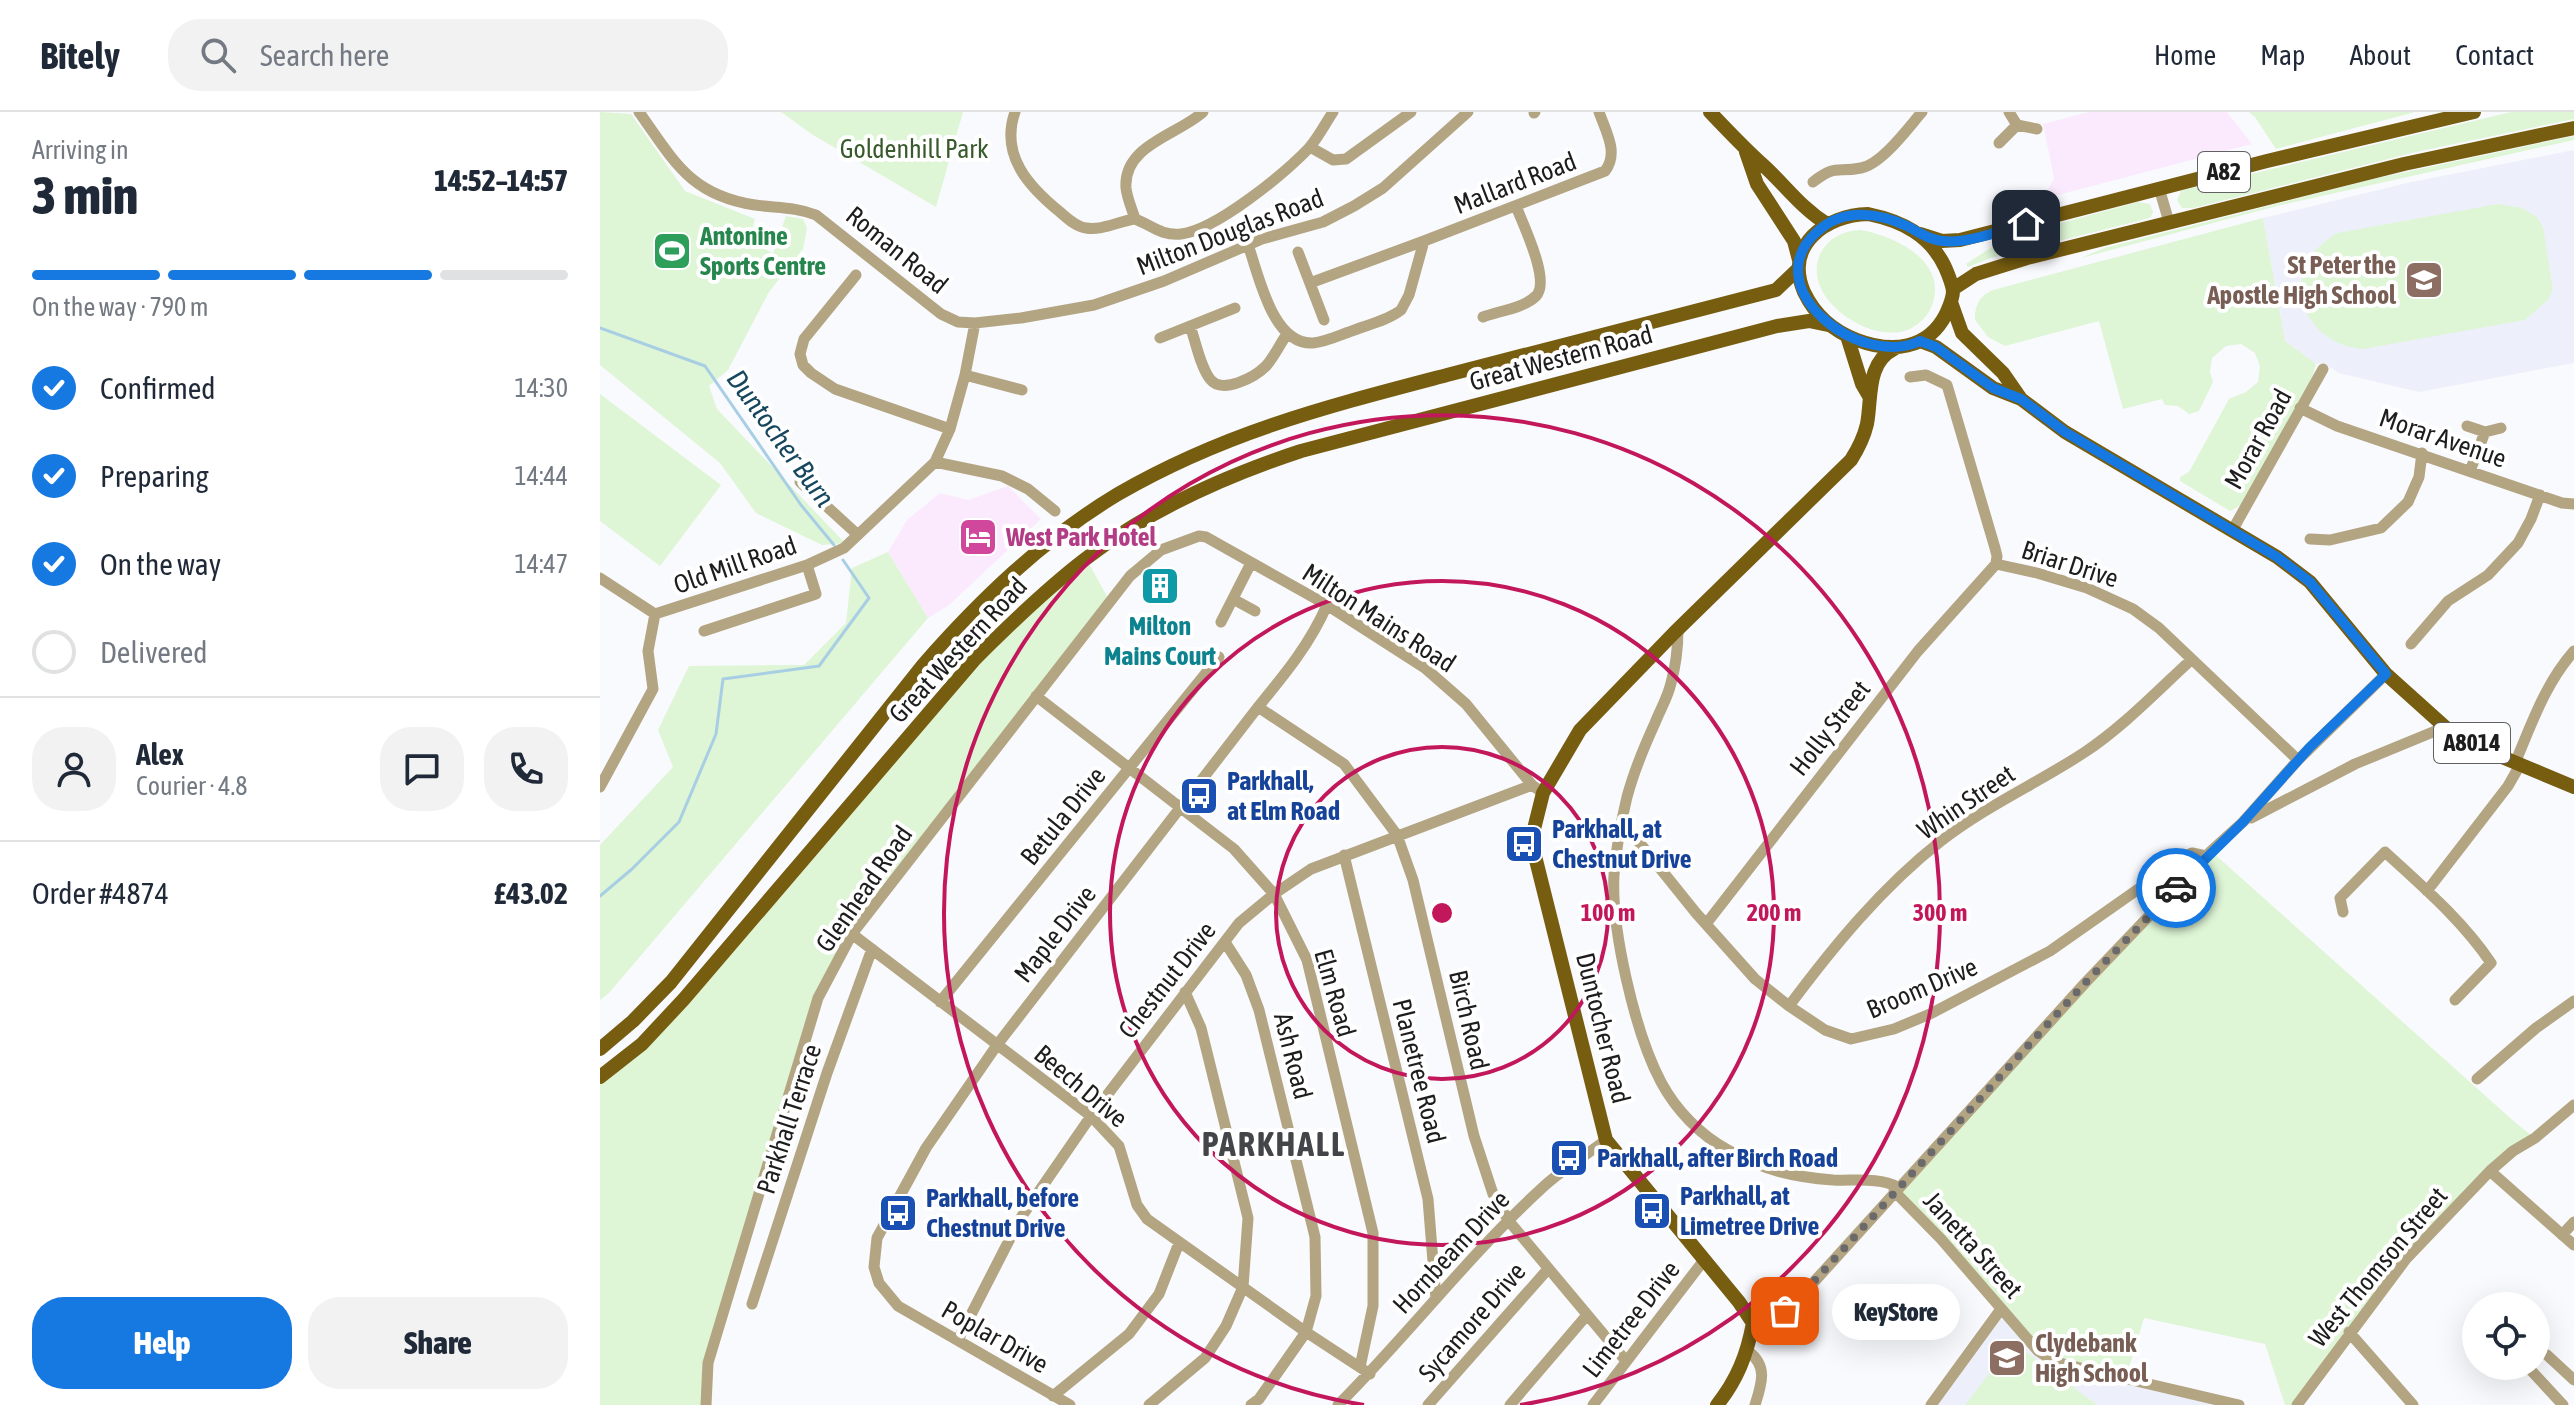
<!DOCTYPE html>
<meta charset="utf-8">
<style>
body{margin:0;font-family:"Asap Condensed",sans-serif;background:#f2f2f3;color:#1f2937;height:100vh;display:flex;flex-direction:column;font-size:30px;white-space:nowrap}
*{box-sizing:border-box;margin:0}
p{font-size:26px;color:#747a83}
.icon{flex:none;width:44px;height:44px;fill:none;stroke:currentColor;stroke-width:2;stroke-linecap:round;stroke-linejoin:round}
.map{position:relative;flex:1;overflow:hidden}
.drawer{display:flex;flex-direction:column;background:#fff;width:600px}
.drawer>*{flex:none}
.fabs{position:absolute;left:1862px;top:1180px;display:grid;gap:16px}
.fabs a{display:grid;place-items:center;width:88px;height:88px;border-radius:50%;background:#fff;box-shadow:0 8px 32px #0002;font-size:40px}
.pin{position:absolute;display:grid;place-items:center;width:68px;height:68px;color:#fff;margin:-34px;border-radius:16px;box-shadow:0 4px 12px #0006}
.courier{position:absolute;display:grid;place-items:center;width:80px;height:80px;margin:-40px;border:6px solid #1678e1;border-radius:50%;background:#fff;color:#222;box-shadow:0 2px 10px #0007}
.bubble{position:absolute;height:56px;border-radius:28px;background:#fff;box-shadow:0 8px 32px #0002;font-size:26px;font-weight:800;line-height:56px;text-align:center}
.summary em{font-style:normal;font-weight:800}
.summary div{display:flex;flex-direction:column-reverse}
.summary{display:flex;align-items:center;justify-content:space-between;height:136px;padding:0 32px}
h1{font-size:52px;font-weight:800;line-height:60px}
.bar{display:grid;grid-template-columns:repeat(4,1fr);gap:12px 8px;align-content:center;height:96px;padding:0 32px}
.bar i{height:10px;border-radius:6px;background:#e0e1e3}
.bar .active{background:#1678e1}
.bar p{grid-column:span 4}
.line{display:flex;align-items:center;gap:20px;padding:0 32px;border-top:2px solid #e0e1e3}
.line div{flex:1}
.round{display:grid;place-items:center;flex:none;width:84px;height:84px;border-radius:32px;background:#f2f2f3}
ol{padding:0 32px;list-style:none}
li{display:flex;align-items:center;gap:24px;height:88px}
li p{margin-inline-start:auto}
li .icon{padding:8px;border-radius:50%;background:#1678e1;color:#fff;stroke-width:4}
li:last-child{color:#747a83}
li i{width:44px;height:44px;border:4px solid #e0e1e3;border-radius:50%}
.primary-button{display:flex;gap:16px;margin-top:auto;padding:16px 32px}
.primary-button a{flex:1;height:92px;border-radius:32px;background:#1678e1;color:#fff;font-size:32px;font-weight:800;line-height:92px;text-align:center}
.primary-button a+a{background:#f2f2f3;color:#1f2937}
header{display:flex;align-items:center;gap:48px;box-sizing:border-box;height:112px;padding:0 40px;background:#fff;border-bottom:2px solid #e0e1e3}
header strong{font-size:38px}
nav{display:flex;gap:44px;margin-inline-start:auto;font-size:28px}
.search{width:560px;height:72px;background:#f2f2f3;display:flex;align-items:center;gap:20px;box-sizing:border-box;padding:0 28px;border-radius:32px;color:#747a83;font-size:30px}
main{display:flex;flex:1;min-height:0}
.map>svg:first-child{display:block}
.commercial{fill:#fbeafd}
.built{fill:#edf0fb}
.green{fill:#def5d6}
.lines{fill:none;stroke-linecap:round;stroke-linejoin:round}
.stream{stroke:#a8cee4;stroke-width:3}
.minor{stroke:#b3a482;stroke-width:11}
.major{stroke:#775d10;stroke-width:14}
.done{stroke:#6a6a6c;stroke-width:8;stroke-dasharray:0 14.4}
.route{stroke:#1678e1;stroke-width:10}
.ring{fill:none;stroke:#c2185b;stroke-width:4}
.labels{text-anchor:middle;stroke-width:8;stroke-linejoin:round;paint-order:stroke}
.shield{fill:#fff;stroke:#616162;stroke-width:2}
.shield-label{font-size:24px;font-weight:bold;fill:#1d1d1e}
.park-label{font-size:26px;fill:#395a2c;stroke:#fff}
.street-label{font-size:26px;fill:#1d1d1e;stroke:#fff}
.leisure-label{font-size:26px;font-weight:bold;fill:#27864d;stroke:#fff;text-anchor:start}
.education-label{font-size:26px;font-weight:bold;fill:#785e54;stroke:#fff;text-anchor:end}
.hotel-label{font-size:26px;font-weight:bold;fill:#b23c85;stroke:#fff;text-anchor:start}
.culture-label{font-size:26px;font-weight:bold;fill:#0d838f;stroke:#fff}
.transit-label{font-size:26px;font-weight:bold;fill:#164399;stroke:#fff;text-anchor:start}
.water-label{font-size:28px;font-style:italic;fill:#16475e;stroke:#fff}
.district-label{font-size:34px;font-weight:bold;letter-spacing:2px;fill:#444548;stroke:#fff}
.centre{fill:#c2185b;stroke:#fff;stroke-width:4}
.ring-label{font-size:24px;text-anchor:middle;font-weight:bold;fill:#c2185b;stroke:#fff;stroke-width:8;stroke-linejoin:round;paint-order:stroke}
</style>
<header>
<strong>Bitely</strong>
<div class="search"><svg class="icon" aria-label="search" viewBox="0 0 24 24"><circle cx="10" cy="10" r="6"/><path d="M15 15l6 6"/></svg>Search here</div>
<nav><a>Home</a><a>Map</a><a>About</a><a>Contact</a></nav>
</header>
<main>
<section class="drawer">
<div class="summary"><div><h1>3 min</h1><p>Arriving in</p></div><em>14:52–14:57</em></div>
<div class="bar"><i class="active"></i><i class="active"></i><i class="active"></i><i></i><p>On the way · 790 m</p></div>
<ol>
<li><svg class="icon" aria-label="check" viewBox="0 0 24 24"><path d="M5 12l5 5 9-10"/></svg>Confirmed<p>14:30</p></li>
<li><svg class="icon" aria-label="check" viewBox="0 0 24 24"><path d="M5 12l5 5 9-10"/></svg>Preparing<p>14:44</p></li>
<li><svg class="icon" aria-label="check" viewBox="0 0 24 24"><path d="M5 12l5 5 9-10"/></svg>On the way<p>14:47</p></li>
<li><i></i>Delivered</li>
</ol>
<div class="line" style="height:144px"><a class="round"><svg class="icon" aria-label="person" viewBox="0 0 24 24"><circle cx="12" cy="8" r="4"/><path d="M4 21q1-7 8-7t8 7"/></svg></a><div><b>Alex</b><p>Courier · 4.8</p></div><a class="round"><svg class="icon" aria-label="chat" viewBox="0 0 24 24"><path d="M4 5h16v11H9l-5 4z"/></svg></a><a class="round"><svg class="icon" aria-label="phone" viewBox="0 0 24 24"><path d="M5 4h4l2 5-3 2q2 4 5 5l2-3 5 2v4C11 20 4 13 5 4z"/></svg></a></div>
<div class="line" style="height:104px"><div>Order #4874</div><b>£43.02</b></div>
<div class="primary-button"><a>Help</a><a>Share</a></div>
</section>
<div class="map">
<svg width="1974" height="1293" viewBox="0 0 1974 1293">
<rect width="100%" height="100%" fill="#f9fafe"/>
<!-- commercial -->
<path class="commercial" d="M1489 0H1627L1652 32 1443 87 1454 66 1443 12Z
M408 374 441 407 348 494 328 506 288 440 307 408 340 381 368 388Z"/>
<!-- built -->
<path class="built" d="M1974 38V251L1819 280 1739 261 1723 251 1716 252 1685 229 1663 106 1807 71Z
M1401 1197 1438 1239 1639 1293H1331Z"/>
<!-- green -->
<path class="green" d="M0 0 31 2 85 79 155 107 153 114 158 116 152 131 173 141 186 104 203 107 207 116 203 137 169 180 128 258 109 274 117 297 245 431 222 433 156 401 120 351 0 253Z
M181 0H363L336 95 213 23Z
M1649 0H1815L1676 37 1655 5Z
M1911 0H1974V7L1816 40 1593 96H1582L1577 88 1581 79 1592 76Z
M1974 24V28L1677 94 1481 146 1504 136 1778 66Z
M1538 90 1550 92 1553 100 1550 106 1391 146 1368 155 1366 152 1392 135V130Z
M1898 92 1922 96 1937 105 1943 115 1953 177 1948 188 1925 208 1763 237C1720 234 1688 194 1706 152 1713 138 1725 129 1737 121Z
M1663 106 1685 229 1716 252 1712 266 1641 393 1630 399 1580 369V365L1589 360 1629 287 1646 280 1658 270 1660 254 1655 241 1641 232 1626 234 1612 246 1610 260 1613 270 1599 299 1589 302 1578 294 1565 293 1562 287 1523 297 1499 209 1405 234 1388 225 1375 208C1375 193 1379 184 1393 178Z
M1260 118C1293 123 1346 148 1333 190 1330 202 1321 211 1310 217 1271 235 1194 182 1223 137 1232 124 1245 119 1260 118Z
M0 282 121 373 60 454 0 409Z
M288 440 328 506 9 881 0 888V733L73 655 58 618 89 554 204 553 246 511 252 456Z
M486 446 510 490 252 822 218 886 108 1251 106 1293H0V965L21 950 375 547Z
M1611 739 1917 1012 1935 1026 1855 1093 1697 1293H1685L1665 1232 1544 1206 1528 1259 1481 1255 1455 1250 1294 1079Z
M1413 1230 1497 1293H1365Z"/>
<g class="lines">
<!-- stream -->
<path class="stream" d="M0 216 105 254 201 393 234 433
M0 784 32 757 79 710 116 622 123 567 219 554 269 486 243 448"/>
<!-- minor -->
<path class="minor" d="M39 0C74 49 90 83 155 93 176 96 196 95 216 103L341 202 358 210 375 211 421 206 494 193 564 169 662 127 723 110 754 94 783 76 868 0
M415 0C400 43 428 74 460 100 467 106 476 115 486 116 502 119 519 109 535 107
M934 1 935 0
M1417 13 1437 17
M1399 31 1417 13 1409 0
M710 35 733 48 746 47 811 0
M1213 70C1236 52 1236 61 1261 56 1282 52 1308 16 1322 0
M1559 76 1569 110
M535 107C551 113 561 124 581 122 616 118 684 62 709 36 718 26 725 12 733 0
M535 107C532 97 527 86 526 76 523 33 578 23 603 0
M648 133C659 163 672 233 713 231 725 230 738 224 749 220 766 213 787 209 801 198L809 183 824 129 1005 59C1019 41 1006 20 999 0
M698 140 724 208
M256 163 204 227 200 242 203 253 211 261 235 277 350 317
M710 171 824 129
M883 205C899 199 924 196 936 184 951 169 923 113 916 94
M590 214C596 230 600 254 610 267 622 283 655 265 666 254 674 245 680 232 687 222
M560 226 635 196
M365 263 422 278
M1310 265 1326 263 1347 273 1395 436 1397 444 1396 452 1437 461 1487 476 1533 497 1559 516 1698 648
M1700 296 1737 314 1962 391 1974 392
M1867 314 1885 320 1901 316
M335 350 402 364 428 377 455 399
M1870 359 1885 320
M200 370 258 423
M1632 419 1723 257
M1710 427 1730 428 1781 416 1808 390 1819 365 1822 341
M0 466 55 502
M633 487 655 499
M55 502 207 453 244 436 335 350 350 317 365 263 375 211
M621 510 651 451
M1078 517C1078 536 1076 553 1071 571 1068 585 1060 598 1055 611 1044 635 1034 659 1027 685 1021 710 1016 737 1014 763 1011 817 1035 921 1061 970 1076 998 1100 1023 1128 1038 1163 1058 1193 1065 1233 1068 1254 1069 1279 1065 1298 1075
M104 519 216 482 207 453
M1811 532 1848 489 1888 463 1918 431 1931 407 1940 383
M436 584 634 737 674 782 707 848 773 1121V1194L760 1255
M658 595 744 652 797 723 813 768 874 1024 893 1082 908 1108 1026 1249
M1915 651C1932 611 1945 572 1974 539
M0 675 53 577 48 539 55 502
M1651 706 1755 652 1845 615
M1022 709 1096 801 1155 867 1189 894 1225 918 1251 927 1294 917 1330 902 1450 839 1584 745 1592 741 1606 744
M744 743 828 1087 836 1187
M1827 779 1908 674 1920 653
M1743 800 1740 786 1785 740C1823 775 1862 808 1891 851L1855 888
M1106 812 1318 539 1396 452
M252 822 491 1004 519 1034 537 1093 547 1107 706 1220 770 1262
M625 830 646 863 659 898 715 1125 716 1184 706 1220 659 1287 651 1293
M340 890 619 545
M1189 894C1233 835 1282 775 1341 729 1386 694 1438 671 1485 640 1524 614 1557 579 1591 548
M1877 967 1936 916 1974 889
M1890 1059 1974 1133
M1294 1079 1341 1127 1438 1239 1455 1250 1639 1293
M1962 1123 1974 1110
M152 1192 227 961 272 837
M1153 1211 1185 1199 1203 1182 1486 870 1611 739 1643 710 1698 648 1786 562
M1749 1220 1813 1293
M358 1228 420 1107 491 1004 639 811 674 782 711 757 932 673
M1148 1239C1168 1254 1162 1271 1155 1293
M1947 1243 1974 1268
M1927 1254 1963 1293
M453 1284 529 1222 559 1182 579 1131
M106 1293 108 1251 218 886 252 822 530 464 561 438 599 424 606 425 727 493 825 556 866 592 932 673 943 681
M470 1293 298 1194 279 1171 274 1155 277 1126 326 1036 397 933 658 595C685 562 710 532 727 493
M549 1293 605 1246 626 1214 643 1175 648 1106 601 916 585 880
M738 1293C808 1223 869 1143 942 1076 961 1058 985 1044 1006 1028
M828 1293 948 1157
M910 1293 987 1203
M993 1293 1104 1148
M1331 1293 1401 1197
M1697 1293 1806 1147 1890 1059 1913 1039 1935 1026 1974 993"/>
<!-- major -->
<path class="major" d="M1110 0C1127 18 1144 36 1163 53 1185 73 1201 96 1227 112
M1146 40 1157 72 1194 129 1199 148
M1268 102C1302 109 1330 123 1345 155 1348 162 1352 171 1353 179 1353 187 1349 195 1346 202 1328 238 1291 241 1257 228 1233 219 1215 203 1204 180 1184 133 1226 103 1268 102Z
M1320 122 1342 129 1360 128 1667 49 1874 0
M1353 177 1376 162 1427 146 1804 52 1974 16
M1351 190 1362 221 1403 261 1421 287
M1247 224 1262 272 1269 284
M1320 229 1336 235 1393 276 1421 287 1465 320 1677 445 1710 470 1786 562 1845 615 1878 635 1974 675
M0 937 33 909 71 870 323 553C380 488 443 427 518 382 625 320 729 294 847 263 956 234 1066 207 1176 178L1198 157
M0 965 42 932 84 887 375 547C410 512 445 478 484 448 547 399 625 364 701 339L1177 214 1209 209 1228 213
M1117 1293C1137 1268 1147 1243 1153 1211L1139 1190 1006 1028 935 744 933 721 943 681 980 618 1074 521 1251 348C1258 337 1264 325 1267 312 1272 286 1266 251 1294 237"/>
</g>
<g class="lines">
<!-- done -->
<path class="done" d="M1185 1199 1219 1164 1486 870 1576 776"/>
<!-- route -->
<path class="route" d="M1426 112C1403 118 1366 132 1343 129 1331 128 1319 121 1309 115 1280 101 1244 95 1218 119 1154 174 1259 258 1320 229L1336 235 1393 276 1421 287 1465 320 1677 445 1710 470 1786 562 1710 635 1643 710 1576 776"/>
</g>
<!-- distance rings -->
<g class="ring">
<circle cx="842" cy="801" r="166"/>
<circle cx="842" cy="801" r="332"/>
<path d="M764 1293A498 498 0 1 1 920 1293"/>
</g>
<!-- icons -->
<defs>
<g id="stadium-square" transform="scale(2)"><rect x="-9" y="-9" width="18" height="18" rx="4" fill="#2e9e5b" stroke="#fff"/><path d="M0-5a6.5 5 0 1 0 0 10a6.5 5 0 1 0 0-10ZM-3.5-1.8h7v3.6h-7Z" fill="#fff"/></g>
<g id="school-square" transform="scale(2)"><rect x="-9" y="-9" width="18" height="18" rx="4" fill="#8d6e63" stroke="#fff"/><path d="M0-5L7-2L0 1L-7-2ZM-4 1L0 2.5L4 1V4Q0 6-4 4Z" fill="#fff"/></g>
<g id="hotel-square" transform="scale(2)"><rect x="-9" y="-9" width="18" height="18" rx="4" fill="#d1479c" stroke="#fff"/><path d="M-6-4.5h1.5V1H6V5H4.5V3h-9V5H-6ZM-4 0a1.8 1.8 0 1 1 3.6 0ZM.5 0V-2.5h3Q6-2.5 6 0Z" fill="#fff"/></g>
<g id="building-square" transform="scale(2)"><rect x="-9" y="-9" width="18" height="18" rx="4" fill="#0f9aa8" stroke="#fff"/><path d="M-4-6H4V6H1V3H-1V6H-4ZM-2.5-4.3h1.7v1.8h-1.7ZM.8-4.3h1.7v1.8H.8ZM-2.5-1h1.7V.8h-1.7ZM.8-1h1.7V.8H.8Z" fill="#fff"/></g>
<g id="bus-square" transform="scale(2)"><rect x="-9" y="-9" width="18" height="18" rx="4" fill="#1a4fb4" stroke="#fff"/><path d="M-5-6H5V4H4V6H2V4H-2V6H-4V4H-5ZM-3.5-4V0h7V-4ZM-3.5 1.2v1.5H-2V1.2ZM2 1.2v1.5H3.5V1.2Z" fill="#fff"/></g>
</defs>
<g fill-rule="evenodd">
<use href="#stadium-square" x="72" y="139"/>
<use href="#school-square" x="1824" y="168"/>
<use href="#hotel-square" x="378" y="425"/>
<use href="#building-square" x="560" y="474"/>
<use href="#bus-square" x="599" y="684"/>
<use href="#bus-square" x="924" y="732"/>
<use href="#bus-square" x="969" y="1046"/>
<use href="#bus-square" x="1052" y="1099"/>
<use href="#bus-square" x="298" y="1101"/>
<use href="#school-square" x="1407" y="1246"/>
</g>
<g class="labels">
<!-- shield labels -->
<g class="shield">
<rect x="1598" y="40" width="52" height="40" rx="6"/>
<rect x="1834" y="611" width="76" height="40" rx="6"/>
</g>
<g class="shield-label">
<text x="1624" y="68">A82</text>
<text x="1872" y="639">A8014</text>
</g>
<!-- park labels -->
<g class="park-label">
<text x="314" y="46">Goldenhill Park</text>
</g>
<!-- street labels -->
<g class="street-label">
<text transform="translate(915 71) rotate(-21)" y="9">Mallard Road</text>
<text transform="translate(630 120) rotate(-21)" y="9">Milton Douglas Road</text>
<text transform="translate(297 138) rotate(39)" y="9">Roman Road</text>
<text transform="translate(961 246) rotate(-15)" y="9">Great Western Road</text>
<text transform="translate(1843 326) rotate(19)" y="9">Morar Avenue</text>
<text transform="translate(1658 327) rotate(-61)" y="9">Morar Road</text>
<text transform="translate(1470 452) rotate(18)" y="9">Briar Drive</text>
<text transform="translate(135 453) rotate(-19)" y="9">Old Mill Road</text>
<text transform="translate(779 506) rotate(33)" y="9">Milton Mains Road</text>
<text transform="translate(358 538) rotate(-47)" y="9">Great Western Road</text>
<text transform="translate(1230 616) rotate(-52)" y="9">Holly Street</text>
<text transform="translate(1366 690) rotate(-34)" y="9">Whin Street</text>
<text transform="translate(463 704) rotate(-51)" y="9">Betula Drive</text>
<text transform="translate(264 777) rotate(-55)" y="9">Glenhead Road</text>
<text transform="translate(455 822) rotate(-52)" y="9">Maple Drive</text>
<text transform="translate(567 868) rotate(-52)" y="9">Chestnut Drive</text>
<text transform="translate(1322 876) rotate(-23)" y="9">Broom Drive</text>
<text transform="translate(735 881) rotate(74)" y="9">Elm Road</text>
<text transform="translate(869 908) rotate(77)" y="9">Birch Road</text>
<text transform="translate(1003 916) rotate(76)" y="9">Duntocher Road</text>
<text transform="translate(693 944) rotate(76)" y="9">Ash Road</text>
<text transform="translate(819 959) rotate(76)" y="9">Planetree Road</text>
<text transform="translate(481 974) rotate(40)" y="9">Beech Drive</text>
<text transform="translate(189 1007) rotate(-72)" y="9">Parkhall Terrace</text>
<text transform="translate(1373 1133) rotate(48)" y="9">Janetta Street</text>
<text transform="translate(851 1140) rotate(-47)" y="9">Hornbeam Drive</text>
<text transform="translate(1778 1155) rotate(-50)" y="9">West Thomson Street</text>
<text transform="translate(1031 1207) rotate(-52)" y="9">Limetree Drive</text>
<text transform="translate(872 1210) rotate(-49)" y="9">Sycamore Drive</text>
<text transform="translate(395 1225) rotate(30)" y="9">Poplar Drive</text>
</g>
<!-- leisure labels -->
<g class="leisure-label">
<text x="100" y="133">Antonine<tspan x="100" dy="30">Sports Centre</tspan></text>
</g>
<!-- education labels -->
<g class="education-label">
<text x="1796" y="162">St Peter the<tspan x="1796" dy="30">Apostle High School</tspan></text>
<text x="1435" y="1240" text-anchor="start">Clydebank<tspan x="1435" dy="30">High School</tspan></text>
</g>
<!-- hotel labels -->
<g class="hotel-label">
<text x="406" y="434">West Park Hotel</text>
</g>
<!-- culture labels -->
<g class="culture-label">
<text x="560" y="523">Milton<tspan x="560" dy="30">Mains Court</tspan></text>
</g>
<!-- transit labels -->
<g class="transit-label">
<text x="627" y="678">Parkhall,<tspan x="627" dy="30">at Elm Road</tspan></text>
<text x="952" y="726">Parkhall, at<tspan x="952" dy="30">Chestnut Drive</tspan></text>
<text x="997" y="1055">Parkhall, after Birch Road</text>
<text x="1080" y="1093">Parkhall, at<tspan x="1080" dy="30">Limetree Drive</tspan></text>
<text x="326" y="1095">Parkhall, before<tspan x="326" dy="30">Chestnut Drive</tspan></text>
</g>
<!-- water labels -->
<g class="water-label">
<text transform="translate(181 326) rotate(54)" y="10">Duntocher Burn</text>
</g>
<!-- district labels -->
<g class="district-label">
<text x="674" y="1044">PARKHALL</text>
</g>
</g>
<circle cx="842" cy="801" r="12" class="centre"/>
<g class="ring-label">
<text x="1008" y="809">100 m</text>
<text x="1174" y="809">200 m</text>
<text x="1340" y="809">300 m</text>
</g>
</svg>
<div class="fabs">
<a><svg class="icon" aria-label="locate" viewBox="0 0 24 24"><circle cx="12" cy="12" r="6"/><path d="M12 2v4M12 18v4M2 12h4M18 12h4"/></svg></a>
</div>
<div class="pin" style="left:1185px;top:1199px;background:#ea580c"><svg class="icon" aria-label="bag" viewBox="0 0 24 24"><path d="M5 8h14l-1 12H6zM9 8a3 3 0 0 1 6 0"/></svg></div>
<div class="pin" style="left:1426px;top:112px;background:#1f2937"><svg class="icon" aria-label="home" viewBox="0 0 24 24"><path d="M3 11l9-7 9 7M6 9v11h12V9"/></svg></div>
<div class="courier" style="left:1576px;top:776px"><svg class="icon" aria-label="car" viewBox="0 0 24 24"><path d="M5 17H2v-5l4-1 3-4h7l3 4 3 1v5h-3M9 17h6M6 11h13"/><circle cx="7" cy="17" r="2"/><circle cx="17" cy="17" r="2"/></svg></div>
<div class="bubble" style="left:1232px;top:1172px;width:128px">KeyStore</div>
</div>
</main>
